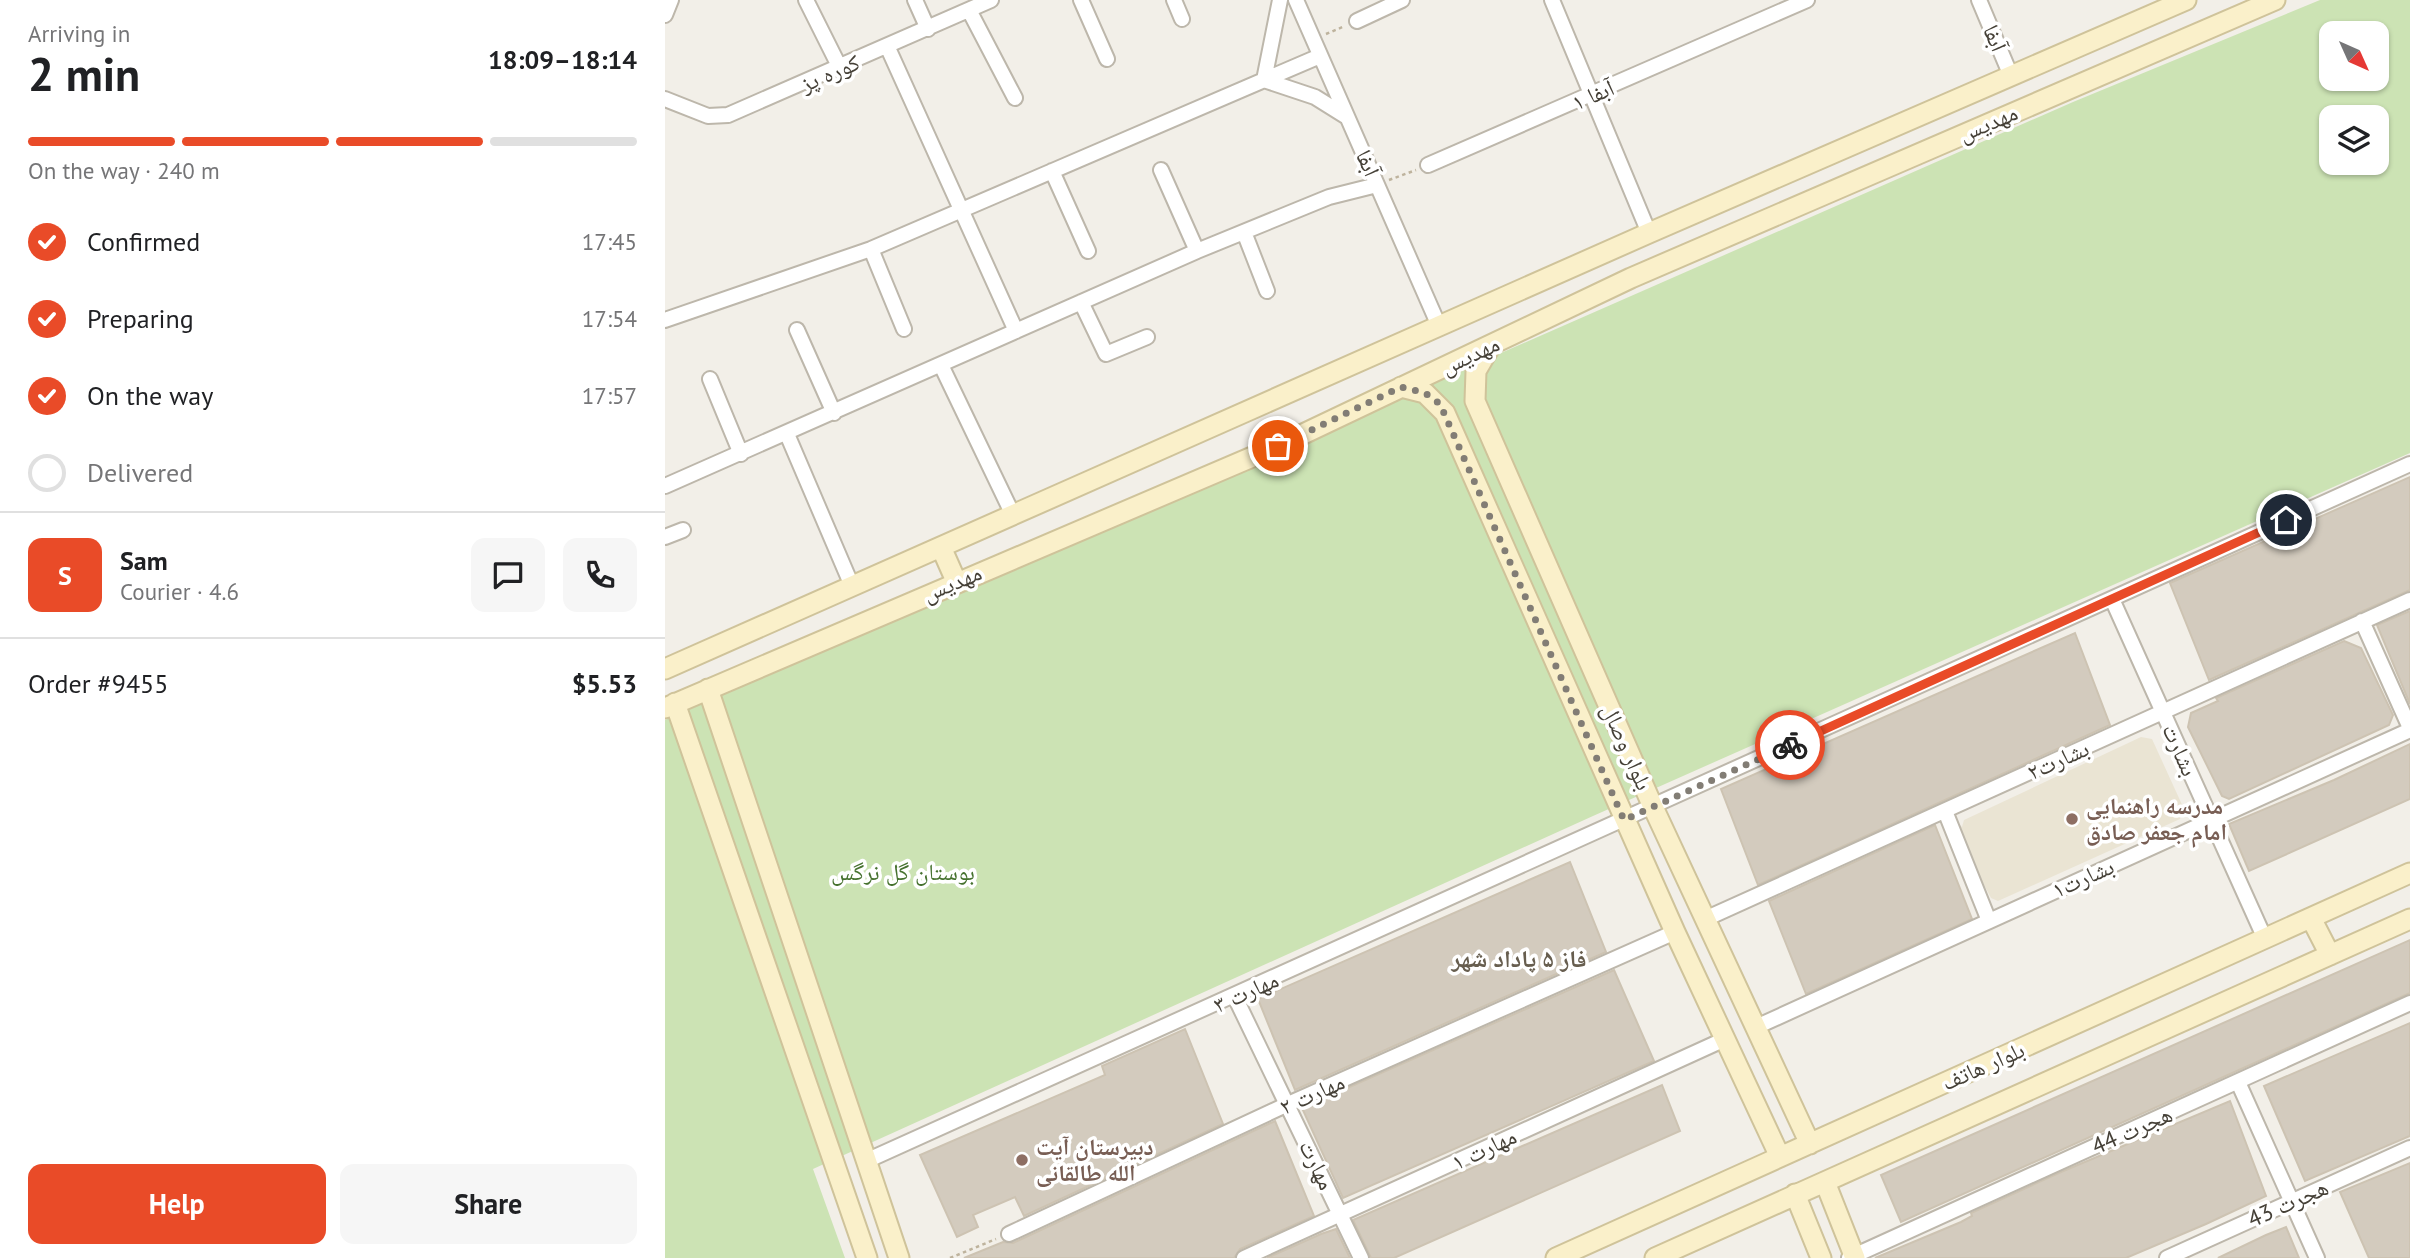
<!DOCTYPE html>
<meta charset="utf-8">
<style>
body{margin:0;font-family:"PT Sans","Noto Naskh Arabic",sans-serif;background:#f6f6f6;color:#202124;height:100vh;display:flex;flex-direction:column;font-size:26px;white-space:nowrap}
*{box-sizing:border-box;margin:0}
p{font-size:23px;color:#757577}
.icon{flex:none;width:38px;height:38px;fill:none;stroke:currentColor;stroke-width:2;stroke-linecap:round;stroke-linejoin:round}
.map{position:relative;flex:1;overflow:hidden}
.details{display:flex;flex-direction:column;background:#fff;width:665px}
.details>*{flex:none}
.needle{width:46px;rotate:135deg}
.tools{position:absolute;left:1654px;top:21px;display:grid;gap:14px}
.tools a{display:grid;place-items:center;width:70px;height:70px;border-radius:14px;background:#fff;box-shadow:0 2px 5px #0004;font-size:35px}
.pin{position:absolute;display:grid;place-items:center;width:60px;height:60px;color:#fff;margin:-30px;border:4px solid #fff;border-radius:50%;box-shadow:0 2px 7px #0007}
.courier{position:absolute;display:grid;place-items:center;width:70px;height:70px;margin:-35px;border:5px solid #e94b28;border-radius:50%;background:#fff;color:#222;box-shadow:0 2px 9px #0007}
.headline em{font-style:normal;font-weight:700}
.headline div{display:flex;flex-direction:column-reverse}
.headline{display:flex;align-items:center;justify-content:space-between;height:119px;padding:0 28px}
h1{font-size:46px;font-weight:700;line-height:52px}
.bar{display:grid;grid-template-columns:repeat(4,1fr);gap:10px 7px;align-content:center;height:84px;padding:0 28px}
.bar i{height:9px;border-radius:5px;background:#e0e0e0}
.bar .active{background:#e94b28}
.bar p{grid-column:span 4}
.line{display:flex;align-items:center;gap:18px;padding:0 28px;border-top:2px solid #e0e0e0}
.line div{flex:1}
.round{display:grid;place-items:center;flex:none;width:74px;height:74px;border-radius:14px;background:#f6f6f6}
ol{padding:0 28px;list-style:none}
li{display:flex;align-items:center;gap:21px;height:77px}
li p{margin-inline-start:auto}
li .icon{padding:7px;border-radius:50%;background:#e94b28;color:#fff;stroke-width:4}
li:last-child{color:#757577}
li i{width:38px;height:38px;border:4px solid #e0e0e0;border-radius:50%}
.button{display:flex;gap:14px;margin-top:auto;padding:14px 28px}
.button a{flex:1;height:80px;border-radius:14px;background:#e94b28;color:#fff;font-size:28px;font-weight:700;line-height:80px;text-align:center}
.button a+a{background:#f6f6f6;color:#202124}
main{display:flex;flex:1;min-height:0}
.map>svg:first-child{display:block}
.education{fill:#eae4d3}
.green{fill:#cce3b4;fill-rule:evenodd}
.building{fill:#d3cbbe;stroke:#cdc3b2;stroke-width:2}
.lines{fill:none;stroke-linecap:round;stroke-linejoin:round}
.street-casing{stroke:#bdb7ab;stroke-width:18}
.secondary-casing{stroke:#cfc39a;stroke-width:23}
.path{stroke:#beb39d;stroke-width:2.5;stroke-dasharray:3.5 3.5;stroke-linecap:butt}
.street{stroke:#fff;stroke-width:14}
.secondary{stroke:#faf0ca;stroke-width:19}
.done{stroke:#827d75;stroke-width:7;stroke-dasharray:0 12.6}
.route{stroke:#e94b28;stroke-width:9}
.education-dot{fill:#8d6e63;stroke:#fff;stroke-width:2.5}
.labels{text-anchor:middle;stroke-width:7;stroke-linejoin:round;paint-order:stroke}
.street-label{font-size:23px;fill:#454037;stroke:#fff}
.education-label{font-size:23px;font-weight:bold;fill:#785e54;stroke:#fff;text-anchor:start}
.park-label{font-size:23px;fill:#46722f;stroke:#fff}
.neighbourhood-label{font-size:24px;font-weight:bold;fill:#675e4f;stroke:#fff}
</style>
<main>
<section class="details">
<div class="headline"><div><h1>2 min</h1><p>Arriving in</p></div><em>18:09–18:14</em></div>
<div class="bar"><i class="active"></i><i class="active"></i><i class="active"></i><i></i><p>On the way · 240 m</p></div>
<ol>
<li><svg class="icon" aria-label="check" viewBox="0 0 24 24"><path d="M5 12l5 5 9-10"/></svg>Confirmed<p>17:45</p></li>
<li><svg class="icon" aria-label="check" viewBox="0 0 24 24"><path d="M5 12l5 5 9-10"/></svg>Preparing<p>17:54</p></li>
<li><svg class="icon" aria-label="check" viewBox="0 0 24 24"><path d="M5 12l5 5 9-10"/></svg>On the way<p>17:57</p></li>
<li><i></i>Delivered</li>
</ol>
<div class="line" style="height:126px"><b class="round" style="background:#e94b28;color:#fff">S</b><div><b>Sam</b><p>Courier · 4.6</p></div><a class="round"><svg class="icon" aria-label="chat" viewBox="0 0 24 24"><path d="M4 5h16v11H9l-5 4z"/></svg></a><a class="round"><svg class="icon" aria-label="phone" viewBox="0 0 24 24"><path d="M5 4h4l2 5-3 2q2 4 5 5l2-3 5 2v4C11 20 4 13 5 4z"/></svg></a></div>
<div class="line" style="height:91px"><div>Order #9455</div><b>$5.53</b></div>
<div class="button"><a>Help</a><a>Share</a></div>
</section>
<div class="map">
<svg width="1745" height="1258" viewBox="0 0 1745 1258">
<rect width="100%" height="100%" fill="#f2efe8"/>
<!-- education -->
<path class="education" d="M1476 737 1487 739 1519 809 1515 819 1333 901 1326 898 1280 811 1297 827 1299 820Z"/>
<!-- green -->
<path class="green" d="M1655 0H1745V453L928 816 148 1169 180 1258H0V720L1408 102ZM1666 33H1712V79H1666ZM1666 117H1712V163H1666Z"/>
<!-- building -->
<path class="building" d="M1745 477V590L1544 680 1505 583Z
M1745 611V704L1712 625Z
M1410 633 1445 725 1093 885 1056 789Z
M1679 641 1696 648 1728 715 1724 725 1564 799 1557 796 1523 727 1526 713 1553 701 1551 698Z
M1745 744V799L1584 871 1564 824 1669 780Z
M1270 825 1307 919 1141 994 1104 901Z
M905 862 941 952 630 1090 593 999Z
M1745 940V993L1236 1222 1216 1175Z
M949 970 989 1061 678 1198 637 1108Z
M1745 1023V1136L1640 1181 1599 1086Z
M520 1029 558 1124 359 1216 350 1197 308 1215 313 1227 292 1237 255 1155 440 1075 437 1066Z
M997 1085 1015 1131 729 1258H706L688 1220Z
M1565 1101 1601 1196 1541 1224 1461 1258H1210L1296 1222 1307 1216 1306 1213 1396 1172Z
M610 1121 649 1216 575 1249 569 1258H299L338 1242 348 1243Z
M1745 1163V1258H1704L1675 1192Z
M1621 1227 1634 1258H1553L1601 1235Z
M671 1229 685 1258H602L656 1234Z"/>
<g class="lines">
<!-- street casing -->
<g class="street-casing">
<path id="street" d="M141 0 175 68
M250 0 263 29
M416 0 442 59
M509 0 517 19
M615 0 599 80 650 97 682 117
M631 0 774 326
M887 0 984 233
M1314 0 1346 76
M304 10 350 98
M0 15 6 0
M692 21 737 0
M223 48 351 331
M0 99 43 116 63 115 326 0
M763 165 1142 0
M496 170 532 251
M387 171 423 251
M579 232 602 291
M206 249 239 329
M416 302 441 354 482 337
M0 320 206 249 655 56
M132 330 169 413
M276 365 348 515
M45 379 76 454
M122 434 187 586
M0 486 532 251 664 197 712 185
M0 537 18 530
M1447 599 1600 939
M1697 621 1745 728
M1280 811 1324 921
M1040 919 1745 600
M570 997 696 1258
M1091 1027 1745 730
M1573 1082 1652 1258
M201 1161 1745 464
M344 1234 623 1104 1010 932
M579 1258 1058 1040
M1184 1258 1745 1003
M1502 1258 1745 1148"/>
</g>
<!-- secondary casing -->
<g class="secondary-casing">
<path id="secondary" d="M825 347 811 371 810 401 988 807 1145 1144
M736 387 760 393 780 413 1010 932 1115 1157
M276 547 291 581
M0 669 984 233 1521 0
M43 689 234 1258
M10 703 202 1258
M0 708 613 446 966 278 1610 0
M1646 918 1665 955
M1160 1182 1190 1258
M1130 1194 1156 1258
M891 1258 1745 873
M990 1258 1745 919"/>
</g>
<!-- path -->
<path class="path" d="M661 34 680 26
M724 180 751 170
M285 1258 331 1239"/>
<!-- street -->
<use href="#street" class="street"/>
<!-- secondary -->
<use href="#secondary" class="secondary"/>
</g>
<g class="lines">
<!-- done -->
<path class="done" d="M613 446 736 387 760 393 775 404 959 820 1125 745"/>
<!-- route -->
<path class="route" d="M1125 745 1621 520"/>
</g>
<!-- markers -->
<g class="education-dot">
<circle cx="1407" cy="819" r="7"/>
<circle cx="357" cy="1160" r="7"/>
</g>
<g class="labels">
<!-- street labels -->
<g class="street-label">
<text transform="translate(1330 38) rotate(67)" y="8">آبفا</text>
<text transform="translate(165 73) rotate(-23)" y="8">کوره پز</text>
<text transform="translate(928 95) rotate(-24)" y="8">آبفا ۱</text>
<text transform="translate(1323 123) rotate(-23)" y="8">مهدیس</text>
<text transform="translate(703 163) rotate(66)" y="8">آبفا</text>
<text transform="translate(805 355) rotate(-25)" y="8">مهدیس</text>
<text transform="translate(287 583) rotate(-23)" y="8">مهدیس</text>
<text transform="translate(962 747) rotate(66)" y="8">بلوار وصال</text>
<text transform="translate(1515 750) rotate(66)" y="8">بشارت</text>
<text transform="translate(1393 760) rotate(-24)" y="8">بشارت۲</text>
<text transform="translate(1418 878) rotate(-24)" y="8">بشارت۱</text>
<text transform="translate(581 992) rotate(-24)" y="8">مهارت ۳</text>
<text transform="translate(1318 1066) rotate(-24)" y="8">بلوار هاتف</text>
<text transform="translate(647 1094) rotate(-24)" y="8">مهارت ۲</text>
<text transform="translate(1467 1130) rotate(-24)" y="8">هجرت 44</text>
<text transform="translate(819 1149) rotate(-25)" y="8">مهارت ۱</text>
<text transform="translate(652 1165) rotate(64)" y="8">مهارت</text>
<text transform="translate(1623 1203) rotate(-24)" y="8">هجرت 43</text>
</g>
<!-- education labels -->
<g class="education-label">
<text x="1421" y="814">مدرسه راهنمایی<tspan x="1421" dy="26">امام جعفر صادق</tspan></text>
<text x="371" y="1155">دبیرستان آیت<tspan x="371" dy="26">الله طالقانی</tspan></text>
</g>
<!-- park labels -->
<g class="park-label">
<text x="238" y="880">بوستان گل نرگس</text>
</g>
<!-- neighbourhood labels -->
<g class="neighbourhood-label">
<text x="854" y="967">فاز ۵ پاداد شهر</text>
</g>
</g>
</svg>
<div class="tools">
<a><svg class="needle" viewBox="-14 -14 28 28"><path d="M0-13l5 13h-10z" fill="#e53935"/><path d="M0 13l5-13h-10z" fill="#757577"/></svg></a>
<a><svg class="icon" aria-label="layers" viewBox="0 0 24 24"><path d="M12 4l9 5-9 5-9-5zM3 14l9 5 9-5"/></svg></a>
</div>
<div class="pin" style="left:613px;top:446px;background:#ea580c"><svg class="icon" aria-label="bag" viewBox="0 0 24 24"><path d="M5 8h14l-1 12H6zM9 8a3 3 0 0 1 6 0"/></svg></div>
<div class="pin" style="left:1621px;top:520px;background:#1f2937"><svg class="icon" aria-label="home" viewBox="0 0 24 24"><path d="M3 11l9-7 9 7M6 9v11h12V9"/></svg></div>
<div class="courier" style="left:1125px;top:745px"><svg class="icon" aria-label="bike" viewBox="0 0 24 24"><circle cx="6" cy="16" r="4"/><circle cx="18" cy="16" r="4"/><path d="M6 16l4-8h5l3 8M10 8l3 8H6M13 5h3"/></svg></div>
</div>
</main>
